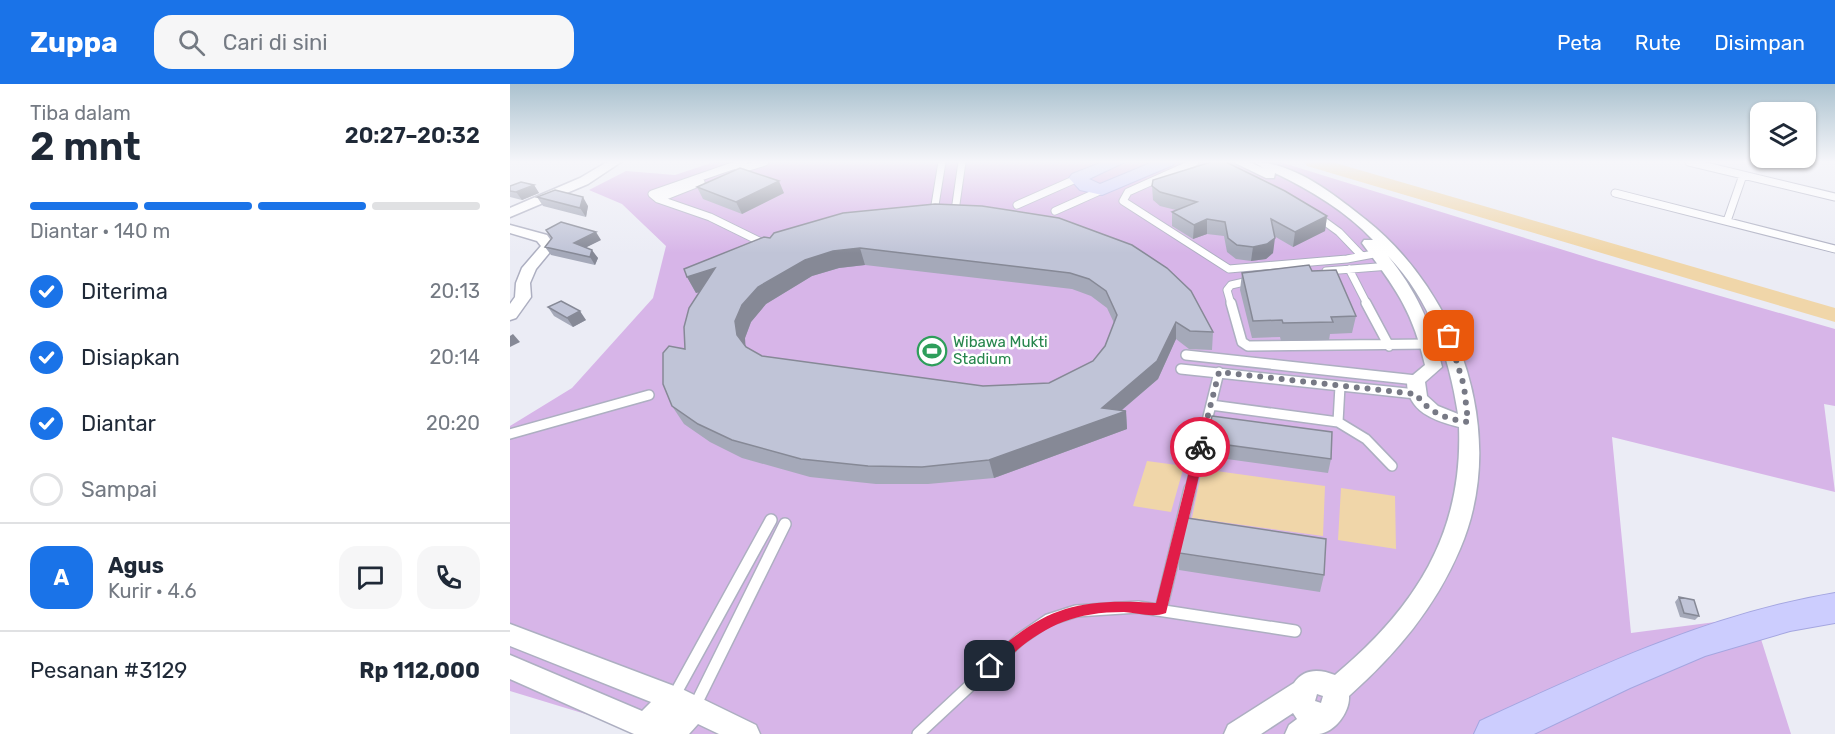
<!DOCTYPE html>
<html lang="id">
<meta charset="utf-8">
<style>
body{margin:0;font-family:Rubik,sans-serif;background:#f6f6f7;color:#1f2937;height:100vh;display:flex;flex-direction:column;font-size:22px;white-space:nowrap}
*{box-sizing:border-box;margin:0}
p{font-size:20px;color:#747a83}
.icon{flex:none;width:33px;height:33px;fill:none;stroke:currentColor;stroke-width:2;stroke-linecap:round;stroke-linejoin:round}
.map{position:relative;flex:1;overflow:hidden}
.details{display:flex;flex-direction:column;background:#fff;width:510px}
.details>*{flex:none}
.buttons{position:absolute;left:1240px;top:18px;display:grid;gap:12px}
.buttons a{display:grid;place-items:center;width:66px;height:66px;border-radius:12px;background:#fff;box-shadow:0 2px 4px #0004;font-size:30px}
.pin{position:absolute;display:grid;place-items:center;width:51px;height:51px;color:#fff;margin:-26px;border-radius:12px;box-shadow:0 3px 9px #0006}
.courier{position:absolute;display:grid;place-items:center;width:60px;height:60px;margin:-30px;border:4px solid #e11d48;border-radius:50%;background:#fff;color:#222;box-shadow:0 2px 8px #0007}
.overview em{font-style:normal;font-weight:600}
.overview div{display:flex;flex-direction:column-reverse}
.overview{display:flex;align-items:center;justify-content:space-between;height:102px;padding:0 30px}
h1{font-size:39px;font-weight:600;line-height:45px}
.bar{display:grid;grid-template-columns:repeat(4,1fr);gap:9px 6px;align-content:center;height:72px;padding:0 30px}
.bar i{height:8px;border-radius:4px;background:#e0e1e3}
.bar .active{background:#1a73e8}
.bar p{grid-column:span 4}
.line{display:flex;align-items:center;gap:15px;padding:0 30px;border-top:2px solid #e0e1e3}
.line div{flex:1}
.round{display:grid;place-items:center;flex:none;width:63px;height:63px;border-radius:18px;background:#f6f6f7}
ol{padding:0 30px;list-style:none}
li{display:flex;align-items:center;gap:18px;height:66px}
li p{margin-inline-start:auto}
li .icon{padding:6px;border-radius:50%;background:#1a73e8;color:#fff;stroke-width:4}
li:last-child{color:#747a83}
li i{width:33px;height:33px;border:3px solid #e0e1e3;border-radius:50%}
header{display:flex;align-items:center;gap:36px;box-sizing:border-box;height:84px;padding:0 30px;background:#1a73e8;color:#fff}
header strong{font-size:28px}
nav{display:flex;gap:33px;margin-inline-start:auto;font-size:21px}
.search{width:420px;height:54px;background:#f6f6f7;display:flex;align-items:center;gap:15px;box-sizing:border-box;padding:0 21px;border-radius:18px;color:#747a83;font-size:22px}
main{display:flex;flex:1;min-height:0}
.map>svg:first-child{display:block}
.green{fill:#d7b5e8}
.water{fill:#f0d6a9}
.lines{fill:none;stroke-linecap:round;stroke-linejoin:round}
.river{fill:#f0d6a9;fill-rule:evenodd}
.lane-far2-casing{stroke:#adafc1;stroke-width:9}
.lane-far1-casing{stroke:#adafc1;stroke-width:12}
.lane-casing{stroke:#adafc1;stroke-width:14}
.street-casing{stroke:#adafc1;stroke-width:3}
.secondary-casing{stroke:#a4a6e0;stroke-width:2}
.lane-far2{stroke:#fff;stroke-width:7}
.lane-far1{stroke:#fff;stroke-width:9}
.lane{stroke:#fff;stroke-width:11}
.street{fill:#fff;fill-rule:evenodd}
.secondary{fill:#cccdfe;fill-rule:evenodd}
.wall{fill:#a5a9b9;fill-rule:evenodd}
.shaded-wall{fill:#868996}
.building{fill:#c0c4d7;stroke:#868996;stroke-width:1.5;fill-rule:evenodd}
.route{fill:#e11d48}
.done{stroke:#777985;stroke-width:6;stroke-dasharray:0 10.8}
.labels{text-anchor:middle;stroke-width:5;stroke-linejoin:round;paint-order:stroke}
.leisure-label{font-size:15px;fill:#27864d;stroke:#fff;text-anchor:start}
</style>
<header>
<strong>Zuppa</strong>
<div class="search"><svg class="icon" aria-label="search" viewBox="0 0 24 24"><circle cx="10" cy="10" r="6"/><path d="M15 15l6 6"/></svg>Cari di sini</div>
<nav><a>Peta</a><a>Rute</a><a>Disimpan</a></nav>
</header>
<main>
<section class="details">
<div class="overview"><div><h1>2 mnt</h1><p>Tiba dalam</p></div><em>20:27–20:32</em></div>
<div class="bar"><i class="active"></i><i class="active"></i><i class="active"></i><i></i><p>Diantar · 140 m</p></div>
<ol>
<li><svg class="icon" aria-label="check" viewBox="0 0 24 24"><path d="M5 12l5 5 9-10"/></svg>Diterima<p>20:13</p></li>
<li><svg class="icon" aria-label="check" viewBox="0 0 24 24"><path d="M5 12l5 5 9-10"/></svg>Disiapkan<p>20:14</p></li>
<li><svg class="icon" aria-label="check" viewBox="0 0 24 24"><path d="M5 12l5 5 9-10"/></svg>Diantar<p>20:20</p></li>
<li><i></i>Sampai</li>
</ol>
<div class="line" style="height:108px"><b class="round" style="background:#1a73e8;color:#fff">A</b><div><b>Agus</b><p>Kurir · 4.6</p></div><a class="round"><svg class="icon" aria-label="chat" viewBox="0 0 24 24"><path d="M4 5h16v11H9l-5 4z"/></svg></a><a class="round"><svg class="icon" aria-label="phone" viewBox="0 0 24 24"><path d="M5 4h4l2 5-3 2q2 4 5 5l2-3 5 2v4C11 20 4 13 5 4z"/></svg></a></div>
<div class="line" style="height:78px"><div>Pesanan #3129</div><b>Rp 112,000</b></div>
</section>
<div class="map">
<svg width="1325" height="650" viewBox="0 0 1325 650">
<rect width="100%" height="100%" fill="#ebecf5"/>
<!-- green -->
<path class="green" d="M204 78H770L1089 177 1325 245V322L1314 320 1325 408 1102 353 1121 549 1244 533 1281 650H141L0 607V342L62 304 143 214 156 162 112 120 79 106 116 87 165 91Z"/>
<!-- water -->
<path class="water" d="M637 377 674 382 661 428 623 422Z
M692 385 815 402 813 452 682 434Z
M831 404 885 412 886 465 828 456Z"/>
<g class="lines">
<!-- river -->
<path class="river" d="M794 78H822L1325 224V238L797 82Z"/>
<!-- lane-far2 casing -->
<g class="lane-far2-casing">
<path id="lane-far2" d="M234 78 142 110 148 115 200 133 255 160
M685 78 618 108 613 117 719 185 837 175 869 169
M1179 78 1325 113
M229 86 255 78
M1105 109 1325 165
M148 115 191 98
M446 120 452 78
M425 121 432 78
M507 121 568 94
M545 127 592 106
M807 132 829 148 852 172
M1217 137 1233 91
M839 185 857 220
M816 187 880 182
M721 220 717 206 721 201 743 196"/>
</g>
<!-- lane-far1 casing -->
<g class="lane-far1-casing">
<path id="lane-far1" d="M721 219 732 258 738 262 919 260
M856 219 879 262
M676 271 906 296
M671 285 906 310
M701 321 828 338 856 355 882 382
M828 338 830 302
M0 350 139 311
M680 406 709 288"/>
</g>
<!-- lane casing -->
<g class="lane-casing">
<path id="lane" d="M651 525 680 405
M163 614 261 436
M185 622 275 440
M408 650 510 555 538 536 566 527 628 523 785 547"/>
</g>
<!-- street casing -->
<g class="street-casing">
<path id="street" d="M97 78H111L78 100 0 133V124L70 94Z
M723 78H739L753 84 744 78C784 78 825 111 855 135 950 210 999 351 950 465 925 524 886 570 839 612 840 628 825 648 809 650 798 650 786 650 775 650L779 641 787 635 783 629 751 650H714L718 641 784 599C794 584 810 585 825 591 905 524 953 450 949 343 924 337 896 327 897 296L915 281C902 225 885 204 852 159L854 156H863C836 127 800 106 765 89L764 94H756ZM878 172C920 216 939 271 948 330L928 322 917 312 915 298 932 283C922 241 905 205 878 172ZM807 610 813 612 811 619 805 617Z
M0 141 37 151 45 162 26 185 20 199 21 213 6 234 0 236V220L5 213 6 199 12 184 31 162 27 157 0 149Z
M0 540 172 605 246 641 250 650H209L188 640 179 650H124L0 595V571L132 627 141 618 0 562Z"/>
</g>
<!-- secondary casing -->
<g class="secondary-casing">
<path id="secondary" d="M593 78H615L579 95 590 100 643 78H665L663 81 592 111 570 106 559 94 562 90Z
M1325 509V539L1280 547 1195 572 1120 604 1024 650H964L970 637C1085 584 1199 530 1325 509Z"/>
</g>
<!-- lane-far2 -->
<use href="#lane-far2" class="lane-far2"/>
<!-- lane-far1 -->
<use href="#lane-far1" class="lane-far1"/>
<!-- lane -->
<use href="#lane" class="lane"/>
<!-- street -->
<use href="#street" class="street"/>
<!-- secondary -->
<use href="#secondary" class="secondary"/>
</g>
<!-- wall -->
<path class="wall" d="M24 101 29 109 12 116 0 113V102Z
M642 102 817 132 815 147 783 163 764 152 763 169 756 175 741 177 726 175 717 168 714 152 697 150 683 155 662 142V128L666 126 650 122 643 116Z
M187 103 274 109 232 130 193 115Z
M27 113 78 122 76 133 33 122Z
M425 120 703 248 702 266 679 265 666 255 648 295 611 327H616L617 345 484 394 418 400H366L300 393 232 374 200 358 174 340 162 322 190 208 186 209 177 193 260 154ZM355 181 562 205 581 212 597 224 604 239 595 262 583 277 539 299 473 302 252 272 235 262V254L241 238 256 220 302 192 329 184Z
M91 156 76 163 88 174 85 181 41 171 35 163Z
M802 187 846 232 842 249 820 250 819 256 771 257 770 253 742 254 730 206 732 189Z
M38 223 76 236 63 243 44 232Z
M696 358 821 375 818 389 695 372Z
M669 469 814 491 810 508 669 486Z
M1169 513 1189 532 1185 536 1170 533 1165 518Z"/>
<!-- shaded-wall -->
<path class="shaded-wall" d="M269 97 274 109 232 130 226 118Z
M24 101 29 109 12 116 6 108Z
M73 113 78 122 76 133 70 124Z
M817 132 815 147 783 163 785 148Z
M697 135V150L683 155 684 141Z
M86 148 91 156 69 167 64 159Z
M765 154 763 169 756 175 741 177 743 163Z
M350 164 355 181 329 184 302 192 256 220 241 238 235 254 236 269 227 251 225 237 232 221 248 203 295 176 323 167Z
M82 166 88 174 85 181 80 173Z
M205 184 214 201 186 209 177 193Z
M70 227 76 236 63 243 57 234Z
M666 238V255L648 295 607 330 616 327 617 345 484 394 479 376 592 324Z
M3 250 10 258 0 263V252Z"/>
<!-- building -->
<path class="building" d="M701 78H716L775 107 817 132 785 148 761 135 765 154 757 160 743 163 727 161 718 154 715 138 697 135 684 141 662 128 687 118 650 108 642 102 643 96Z
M230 84 269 97 226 118 187 103Z
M11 98 24 101 6 108 0 107V102Z
M45 106 73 113 70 124 27 113Z
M425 120 472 122 549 134 622 161 657 184 681 207 703 248 680 247 666 238 647 277 592 324 616 327 479 376 412 383 358 382 291 375 222 356 188 340 162 322 153 300V269L159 262 175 265 174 243 179 224 205 184 177 193 174 185 254 153 260 154 264 149 333 129ZM350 164 560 189 579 195 596 207 607 231 595 262 583 277 539 299 473 302 252 272 236 263 227 251 225 237 232 221 248 203 295 176 323 167Z
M51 138 86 148 64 159 82 166 80 173 35 163 42 154 36 146Z
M799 181 802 187 826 186 846 232 821 233 823 238 773 239 772 236 743 237 732 189Z
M51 217 70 227 57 234 38 223Z
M702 332 822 348 821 375 696 358Z
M677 434 816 455 814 491 669 469Z
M1169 513 1184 516 1189 532 1174 529Z"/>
<!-- sky -->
<linearGradient id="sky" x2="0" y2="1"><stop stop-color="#abc2cf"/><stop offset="0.46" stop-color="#f6f6fa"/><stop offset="1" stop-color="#f6f6fa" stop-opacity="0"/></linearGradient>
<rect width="1325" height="169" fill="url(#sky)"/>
<!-- route -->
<path class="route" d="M690 359 696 363 656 529C643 534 627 529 614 528 555 528 526 547 485 586H476V577C534 523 567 514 646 519L685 363Z"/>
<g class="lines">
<!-- done -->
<path class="done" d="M690 363 709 288 906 310C919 329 936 335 958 338L954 302 939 252"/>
</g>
<!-- icons -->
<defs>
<g id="stadium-ring" transform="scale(1.5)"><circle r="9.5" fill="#fff" stroke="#2e9e5b" stroke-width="1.5"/><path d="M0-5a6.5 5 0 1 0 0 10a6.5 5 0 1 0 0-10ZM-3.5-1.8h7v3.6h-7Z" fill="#2e9e5b"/></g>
</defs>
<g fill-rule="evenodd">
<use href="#stadium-ring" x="422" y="267"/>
</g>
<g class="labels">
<!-- leisure labels -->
<g class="leisure-label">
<text x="443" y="263">Wibawa Mukti<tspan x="443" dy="17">Stadium</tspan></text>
</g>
</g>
</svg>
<div class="buttons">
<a><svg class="icon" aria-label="layers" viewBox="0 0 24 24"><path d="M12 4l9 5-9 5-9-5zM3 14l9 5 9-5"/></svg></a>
</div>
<div class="pin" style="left:939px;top:252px;background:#ea580c"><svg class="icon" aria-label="bag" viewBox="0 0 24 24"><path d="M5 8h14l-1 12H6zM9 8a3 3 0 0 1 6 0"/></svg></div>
<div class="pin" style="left:480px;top:582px;background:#1f2937"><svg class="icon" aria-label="home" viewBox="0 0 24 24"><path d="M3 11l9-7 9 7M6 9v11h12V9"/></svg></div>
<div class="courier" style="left:690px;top:363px"><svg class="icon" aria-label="bike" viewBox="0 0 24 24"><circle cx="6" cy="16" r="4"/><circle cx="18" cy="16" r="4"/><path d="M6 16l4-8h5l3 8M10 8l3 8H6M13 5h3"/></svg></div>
</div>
</main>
